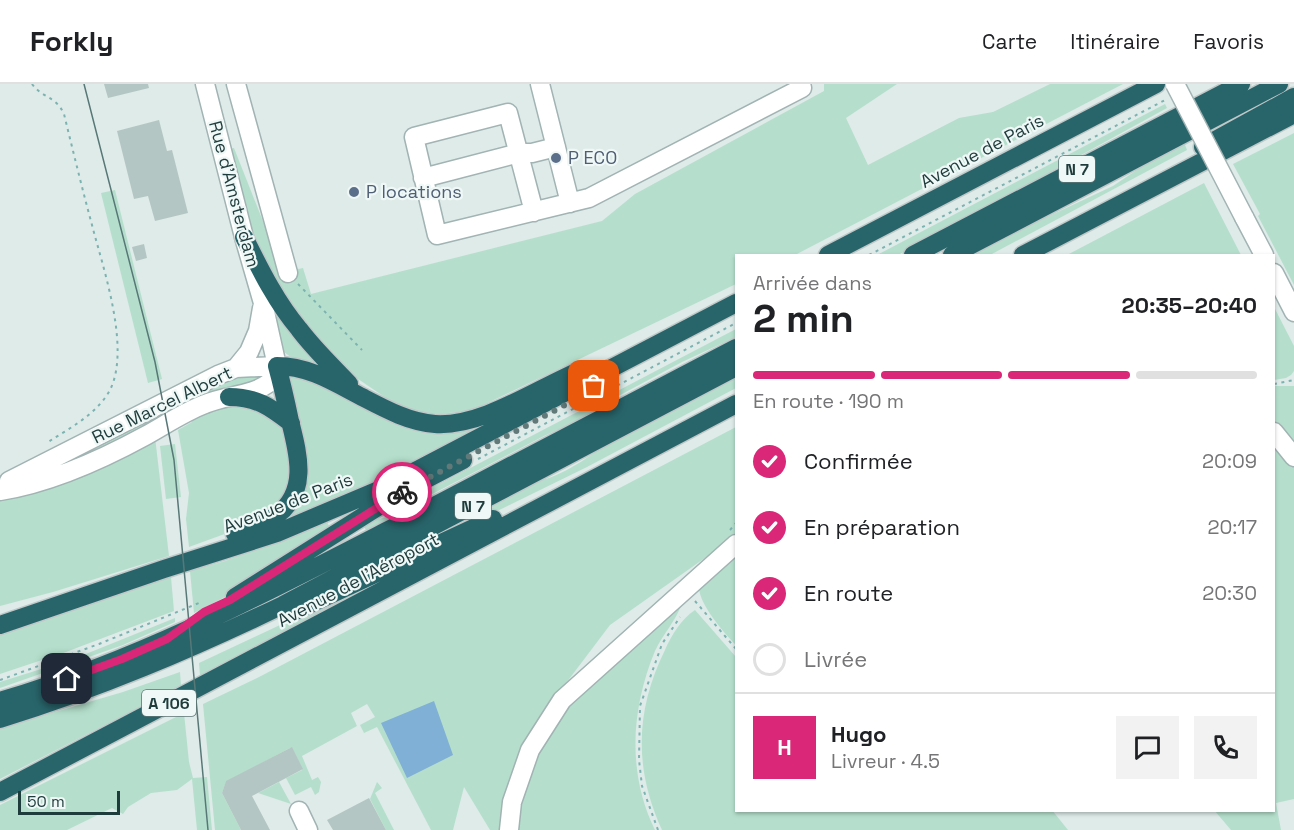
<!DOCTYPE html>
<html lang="fr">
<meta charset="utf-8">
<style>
body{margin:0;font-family:"Space Grotesk",sans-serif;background:#f2f2f2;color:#202124;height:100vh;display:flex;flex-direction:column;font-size:22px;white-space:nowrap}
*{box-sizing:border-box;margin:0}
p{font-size:20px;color:#757577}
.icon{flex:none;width:33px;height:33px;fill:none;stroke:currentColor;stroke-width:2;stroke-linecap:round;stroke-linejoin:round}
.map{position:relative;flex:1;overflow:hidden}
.sheet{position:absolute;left:735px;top:170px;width:540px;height:558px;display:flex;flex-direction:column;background:#fff;border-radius:0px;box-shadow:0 2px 4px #0004}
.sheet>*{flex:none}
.scale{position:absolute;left:18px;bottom:15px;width:102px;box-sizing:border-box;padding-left:6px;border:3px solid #1e3c3c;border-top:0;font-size:16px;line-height:21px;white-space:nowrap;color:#1e3c3c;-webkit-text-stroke:4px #eff8f6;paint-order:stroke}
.pin{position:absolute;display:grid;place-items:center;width:51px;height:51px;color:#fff;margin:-26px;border-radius:12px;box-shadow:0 3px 9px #0006}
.courier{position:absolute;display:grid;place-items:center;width:60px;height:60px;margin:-30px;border:4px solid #db2777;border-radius:50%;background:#fff;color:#222;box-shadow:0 2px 8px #0007}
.head em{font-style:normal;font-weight:700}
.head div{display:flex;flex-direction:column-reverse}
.head{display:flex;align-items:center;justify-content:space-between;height:102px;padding:0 18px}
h1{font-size:39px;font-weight:700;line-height:45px}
.bar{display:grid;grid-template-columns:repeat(4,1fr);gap:9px 6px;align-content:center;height:72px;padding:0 18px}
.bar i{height:8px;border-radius:4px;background:#e0e0e0}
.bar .selected{background:#db2777}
.bar p{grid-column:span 4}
.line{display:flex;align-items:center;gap:15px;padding:0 18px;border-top:2px solid #e0e0e0}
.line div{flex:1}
.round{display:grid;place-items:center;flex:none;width:63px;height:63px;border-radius:0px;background:#f2f2f2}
ol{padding:0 18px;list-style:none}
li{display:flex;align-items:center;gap:18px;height:66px}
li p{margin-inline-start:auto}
li .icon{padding:6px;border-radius:50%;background:#db2777;color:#fff;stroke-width:4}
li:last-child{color:#757577}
li i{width:33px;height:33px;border:3px solid #e0e0e0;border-radius:50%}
header{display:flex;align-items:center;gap:36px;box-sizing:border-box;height:84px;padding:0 30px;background:#fff;border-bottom:2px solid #e0e0e0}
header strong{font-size:28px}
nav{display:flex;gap:33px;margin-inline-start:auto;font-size:21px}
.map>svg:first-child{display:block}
.green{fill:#b5dfcc}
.water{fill:#81b0d6}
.building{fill:#b4c6c3}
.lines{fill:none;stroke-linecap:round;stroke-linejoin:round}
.minor-casing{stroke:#a1b3b2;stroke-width:21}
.highway-casing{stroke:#c0c8c8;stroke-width:21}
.path{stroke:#7cb2b0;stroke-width:2;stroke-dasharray:3 4.5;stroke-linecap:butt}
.minor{stroke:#fff;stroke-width:18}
.highway{stroke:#28656b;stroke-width:18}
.tram{stroke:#587878;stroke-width:1.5}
.minor-bridge-casing{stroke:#a1b3b2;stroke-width:21;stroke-linecap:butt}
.minor-bridge{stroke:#fff;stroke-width:18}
.done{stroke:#617979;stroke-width:6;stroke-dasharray:0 10.8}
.route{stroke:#db2777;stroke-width:8}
.service-dot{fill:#5c6f8a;stroke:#eff8f6;stroke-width:2}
.labels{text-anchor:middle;stroke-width:4.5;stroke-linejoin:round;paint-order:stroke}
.shield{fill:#eff8f6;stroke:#5d7474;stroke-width:1.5}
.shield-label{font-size:16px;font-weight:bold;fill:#1e3c3c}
.street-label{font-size:18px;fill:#1e3c3c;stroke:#eff8f6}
.service-label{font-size:18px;fill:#4e5e75;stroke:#eff8f6;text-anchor:start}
</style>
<header>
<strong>Forkly</strong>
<nav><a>Carte</a><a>Itinéraire</a><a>Favoris</a></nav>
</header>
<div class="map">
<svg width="1294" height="746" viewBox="0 0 1294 746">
<rect width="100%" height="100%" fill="#deebe9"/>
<!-- green -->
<path class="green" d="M824 0H897L846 34 868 81 959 34 993 28 1050 0H1123L795 171H736V200L473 326 441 330 419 328 389 316 336 280 289 224 263 176 246 126 229 65 234 64 283 188 303 184 311 210 602 137 635 110 824 7Z
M1165 20 1167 24 917 161 898 171H877Z
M1294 49V201L1258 132 1260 130 1233 80Z
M1184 58 1187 66 990 171H966L1113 102 1162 69Z
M1204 99 1241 171H1067Z
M115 106 162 295 148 299 101 109Z
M272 220 323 283 292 274 284 268Z
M1274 223 1294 262V287L1291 291 1286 294 1274 296Z
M736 245V253L682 278 609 317 604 325 544 352 415 419 367 448 362 439 387 433 428 397 432 404Z
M265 288 268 293 185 325 183 313 233 293Z
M292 289 361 320 470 341 472 348 386 393 274 442 298 411 287 292Z
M736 292V304L587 383 434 458 404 465 538 397C570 390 594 367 622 351 659 330 698 311 736 292Z
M1274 302H1294V368L1274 342Z
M241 318 283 340 296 387 278 422 241 444 189 463 186 435 189 409 178 346 192 338 190 332Z
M167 320 170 333 117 361 30 393Z
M736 343V452L610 541 554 615 504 746H490L464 703 453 746H431L377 643 364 649 360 641 375 633 367 620 351 629 357 642 302 672 312 696 318 693 321 698 319 708 315 711 311 703 295 711 286 694 302 686V684L292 664H290L226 698 222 709 241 746H215L203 620 261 592Z
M155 353 169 472 53 508 0 522V417L72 392Z
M1274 356 1294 381V715L1276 719 1281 746H1231L1214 726H1274Z
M175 360 181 413 166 415 160 362Z
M327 438 331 446 227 512 194 529 190 487 225 477Z
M736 466V561C724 549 698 519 699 502Z
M171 493 174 527 66 568 0 590V547Z
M380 499 200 592 199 579 348 509Z
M682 519C676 537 663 550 655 567 631 625 627 689 655 746H512L526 681 567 612Z
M695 526 736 573V726H1052L1068 746H662C634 685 635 627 665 566 671 552 682 534 695 526Z
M175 534V538L123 561 0 604V598L76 574Z
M180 588 181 602 0 695V644L123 608Z
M184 629 189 678 193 694 207 693 212 746H197L192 695 177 706 151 709 128 723 123 730 112 724 67 746H0V721Z
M279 698 291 720 258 709Z
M377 698 382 704 375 709 394 746H386L370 715Z"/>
<!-- water -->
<path class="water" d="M434 617 453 671 407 694 381 639Z"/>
<!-- building -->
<path class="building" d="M104 0H148L149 4 108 14Z
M159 36 167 67 172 66 188 129 155 137 148 112 134 115 117 47Z
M144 160 147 174 136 177 132 163Z
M292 663 303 685 252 712 270 746H241L222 709 226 697Z
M369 714 386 746H333L327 736Z"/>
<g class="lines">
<!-- minor casing -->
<g class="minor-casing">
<path id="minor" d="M236 0 288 189
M540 0 570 119
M423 94 519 69H532L556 63
M534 128 508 29 414 53 437 151 589 114 802 4 801 0
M1244 133 1264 171
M1274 189 1294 228
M236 284 249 268 258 247 262 224
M1274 348 1294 373
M9 397 218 291 236 284 277 282
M0 407C50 399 101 376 145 352 165 341 184 328 205 320 226 311 253 312 270 298 275 294 277 288 277 282L263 219 244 153 205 0
M299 727 308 746
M509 746 512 718 530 666 562 616 736 460"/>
</g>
<!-- highway casing -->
<g class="highway-casing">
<path id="highway" d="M1203 63 1294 13
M244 153C260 185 276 218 299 245 314 265 332 282 349 300
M828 171 1156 0
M913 171 1241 0
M952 171 1279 0
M1023 171 1294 30
M229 313C257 313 270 323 291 339
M235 450C250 445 265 441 277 431 309 407 298 369 290 337 286 318 282 300 277 282 309 282 335 299 362 313 385 325 409 338 435 340 482 343 536 305 579 287H595
M235 513 400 409 463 376
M295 527 493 435
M0 541 164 485 277 449 381 405 736 219
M0 617C139 576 266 509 394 443 508 383 623 324 736 264
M0 635C100 604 189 566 283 521L736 283
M0 708 736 320"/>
</g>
<!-- path -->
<path class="path" d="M32 0C42 14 56 12 64 30 73 67 82 104 92 141 103 184 131 264 110 306 97 330 70 344 48 358
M869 171 1167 15
M298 200 362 266
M1274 300 1294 296
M478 375 736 239
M730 446 736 439
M695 517 736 565
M0 596 99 560 199 519
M658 746 642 702 639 676 640 622 662 560 680 533"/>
<!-- minor -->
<use href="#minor" class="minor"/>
<!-- highway -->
<use href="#highway" class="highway"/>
<!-- tram -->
<path class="tram" d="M84 0 155 278 174 376 208 746"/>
<!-- minor-bridge casing -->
<g class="minor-bridge-casing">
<path id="minor-bridge" d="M1175 0 1244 133"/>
</g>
<!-- minor-bridge -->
<use href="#minor-bridge" class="minor-bridge"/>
</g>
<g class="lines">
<!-- done -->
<path class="done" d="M402 408 582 312 594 302"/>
<!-- route -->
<path class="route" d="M67 595 122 575 167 555 204 528 230 516 402 408"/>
</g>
<!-- markers -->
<g class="service-dot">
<circle cx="556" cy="74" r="6"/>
<circle cx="354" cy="108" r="6"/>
</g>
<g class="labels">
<!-- shield labels -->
<g class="shield">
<rect x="1059" y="72" width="36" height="26" rx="4.5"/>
<rect x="455" y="409" width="36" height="26" rx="4.5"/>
<rect x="142" y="606" width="54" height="26" rx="4.5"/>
</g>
<g class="shield-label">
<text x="1077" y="91">N 7</text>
<text x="473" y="428">N 7</text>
<text x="169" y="625">A 106</text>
</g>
<!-- street labels -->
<g class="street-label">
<text transform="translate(982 67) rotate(-28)" y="6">Avenue de Paris</text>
<text transform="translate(234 110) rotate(75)" y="6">Rue d'Amsterdam</text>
<text transform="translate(162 321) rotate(-26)" y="6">Rue Marcel Albert</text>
<text transform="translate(288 419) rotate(-21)" y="6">Avenue de Paris</text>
<text transform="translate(358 496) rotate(-28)" y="6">Avenue de l'Aéroport</text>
</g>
<!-- service labels -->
<g class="service-label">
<text x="568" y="80">P ECO</text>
<text x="366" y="114">P locations</text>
</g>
</g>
</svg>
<div class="scale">50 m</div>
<div class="pin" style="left:594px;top:302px;background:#ea580c"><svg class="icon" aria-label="bag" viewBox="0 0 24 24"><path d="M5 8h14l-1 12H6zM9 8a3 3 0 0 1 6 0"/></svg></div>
<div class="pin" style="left:67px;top:595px;background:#1f2937"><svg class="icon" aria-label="home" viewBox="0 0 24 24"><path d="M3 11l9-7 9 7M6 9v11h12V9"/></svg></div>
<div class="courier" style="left:402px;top:408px"><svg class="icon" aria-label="bike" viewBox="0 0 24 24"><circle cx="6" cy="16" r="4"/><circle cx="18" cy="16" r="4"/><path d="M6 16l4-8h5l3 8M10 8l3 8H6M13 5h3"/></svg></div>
<section class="sheet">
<div class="head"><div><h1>2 min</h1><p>Arrivée dans</p></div><em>20:35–20:40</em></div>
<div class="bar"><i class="selected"></i><i class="selected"></i><i class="selected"></i><i></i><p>En route · 190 m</p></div>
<ol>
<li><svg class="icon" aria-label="check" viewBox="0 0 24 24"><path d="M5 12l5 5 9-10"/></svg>Confirmée<p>20:09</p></li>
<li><svg class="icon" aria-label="check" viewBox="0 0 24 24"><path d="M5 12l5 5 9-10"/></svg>En préparation<p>20:17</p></li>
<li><svg class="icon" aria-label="check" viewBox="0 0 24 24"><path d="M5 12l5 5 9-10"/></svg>En route<p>20:30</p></li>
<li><i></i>Livrée</li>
</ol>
<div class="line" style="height:108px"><b class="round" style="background:#db2777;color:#fff">H</b><div><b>Hugo</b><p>Livreur · 4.5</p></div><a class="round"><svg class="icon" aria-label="chat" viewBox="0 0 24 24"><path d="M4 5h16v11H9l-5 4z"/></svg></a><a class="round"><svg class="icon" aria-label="phone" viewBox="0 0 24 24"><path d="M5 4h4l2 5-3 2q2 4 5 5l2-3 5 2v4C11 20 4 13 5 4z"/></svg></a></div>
</section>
</div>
